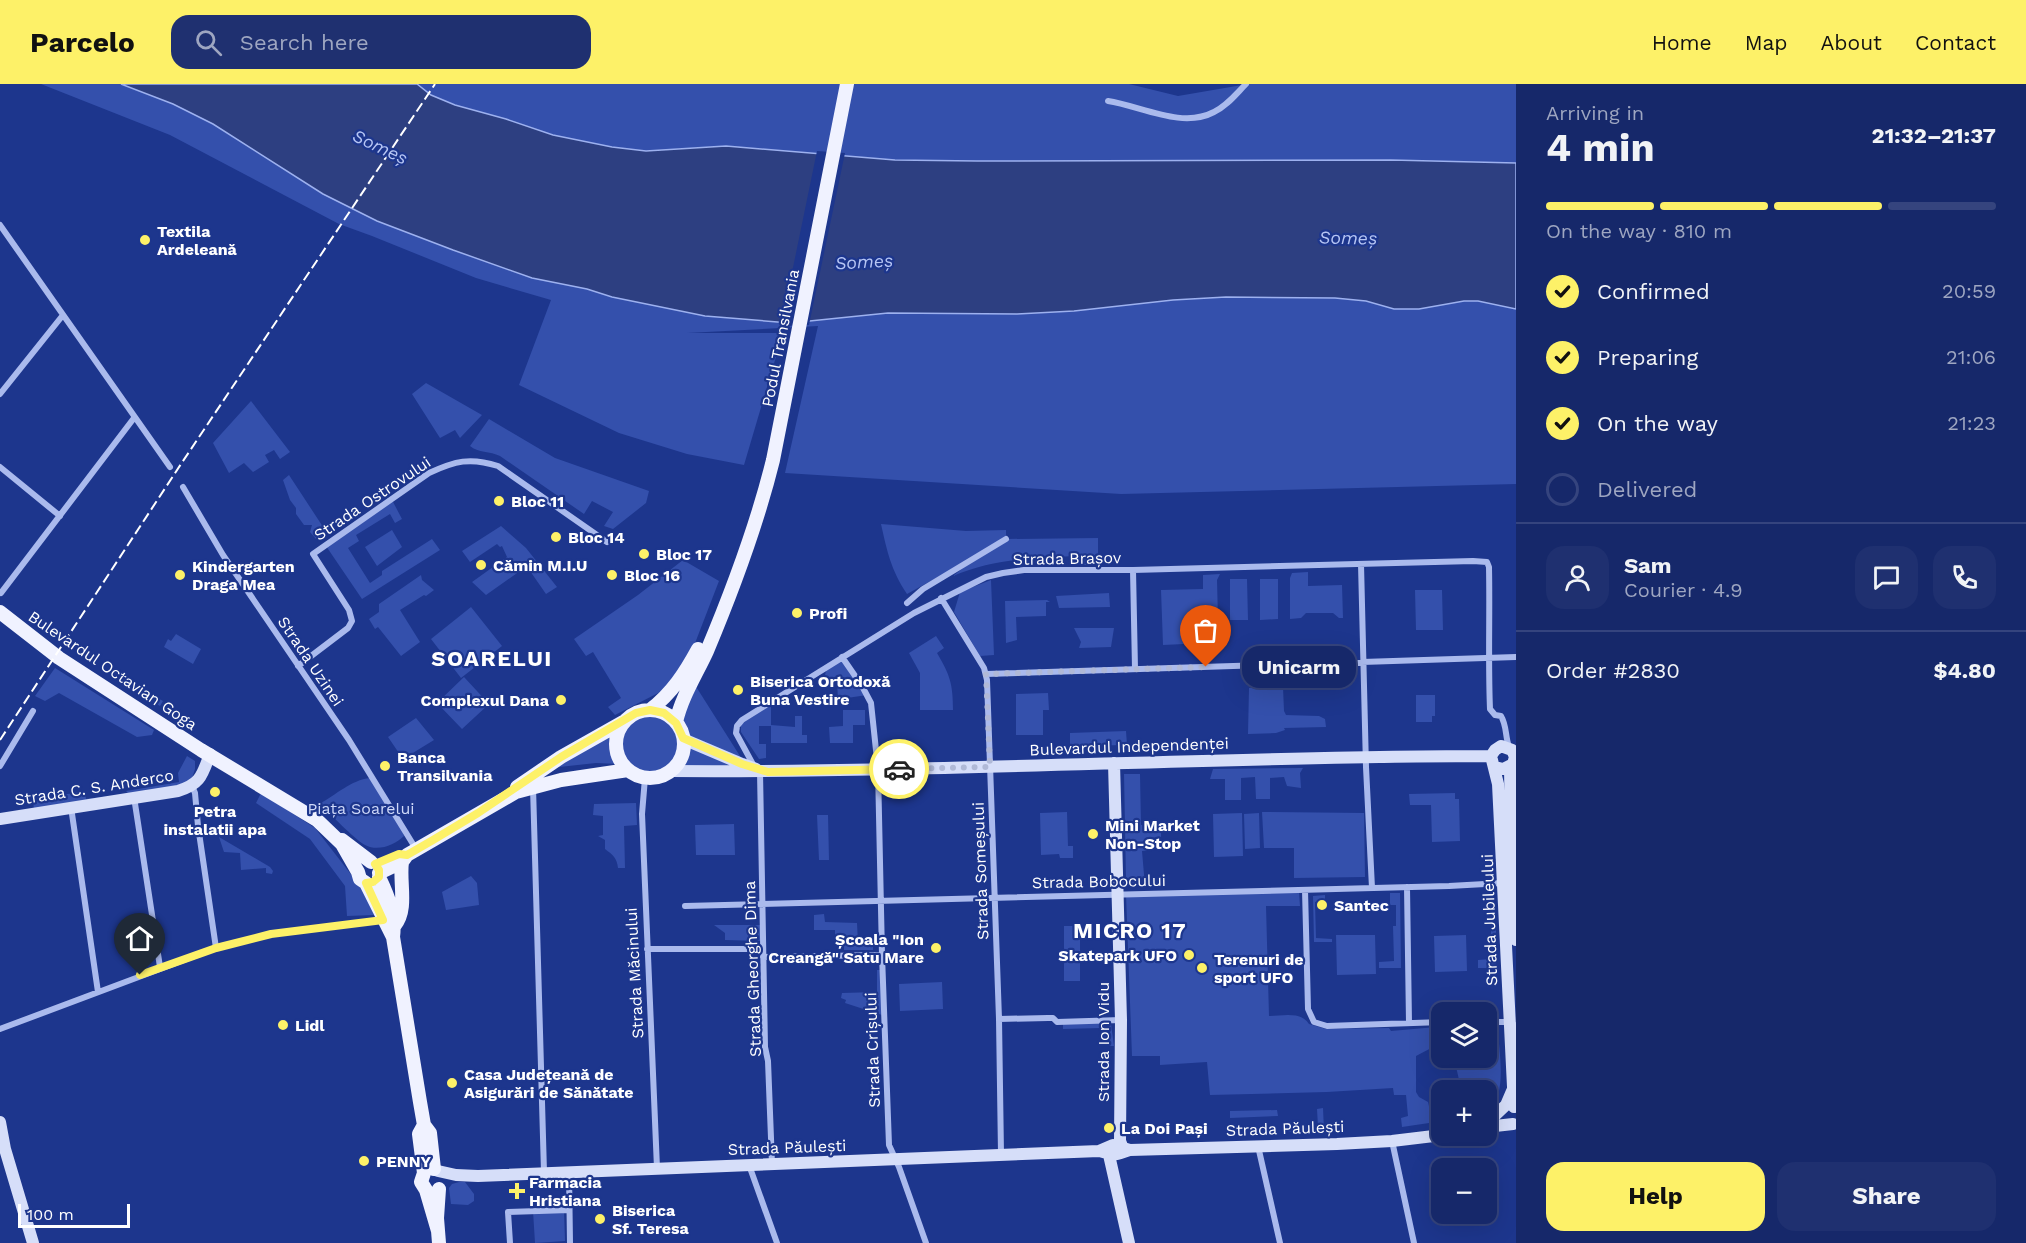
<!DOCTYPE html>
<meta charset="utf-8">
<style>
body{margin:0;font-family:"Work Sans",sans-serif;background:#1f3070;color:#f1f3f6;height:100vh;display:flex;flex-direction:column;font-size:22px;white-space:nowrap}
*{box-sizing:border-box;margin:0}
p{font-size:20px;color:#9ea6c1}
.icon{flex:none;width:33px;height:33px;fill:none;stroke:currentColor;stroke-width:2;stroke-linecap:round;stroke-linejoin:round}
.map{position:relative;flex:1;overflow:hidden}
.sheet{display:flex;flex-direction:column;background:#16286a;width:510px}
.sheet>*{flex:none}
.tools{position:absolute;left:1431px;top:918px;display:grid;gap:12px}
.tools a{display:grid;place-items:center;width:66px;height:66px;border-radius:12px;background:#16286a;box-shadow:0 6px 24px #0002,0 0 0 2px #35447e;font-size:30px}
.scale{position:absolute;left:18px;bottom:15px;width:112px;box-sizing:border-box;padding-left:6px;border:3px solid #fff;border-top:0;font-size:16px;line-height:21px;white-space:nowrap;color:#fff;-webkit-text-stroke:4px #1d368d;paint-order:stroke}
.pin{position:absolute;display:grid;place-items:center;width:51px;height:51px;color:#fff;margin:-62px -26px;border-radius:50% 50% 50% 0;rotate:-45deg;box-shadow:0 0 6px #0007}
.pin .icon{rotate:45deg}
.courier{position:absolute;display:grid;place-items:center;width:60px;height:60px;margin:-30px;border:4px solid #fdf168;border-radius:50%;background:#fff;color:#222;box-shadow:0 2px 8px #0007}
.bubble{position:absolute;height:42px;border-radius:18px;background:#16286a;box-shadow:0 6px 24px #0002,0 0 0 2px #35447e;font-size:20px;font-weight:700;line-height:42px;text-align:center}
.overview em{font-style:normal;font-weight:700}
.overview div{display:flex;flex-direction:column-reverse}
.overview{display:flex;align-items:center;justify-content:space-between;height:102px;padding:0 30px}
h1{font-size:39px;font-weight:700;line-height:45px}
.bar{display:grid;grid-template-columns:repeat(4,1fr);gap:9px 6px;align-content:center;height:72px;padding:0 30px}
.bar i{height:8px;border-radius:4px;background:#35447e}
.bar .on{background:#fdf168}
.bar p{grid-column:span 4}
.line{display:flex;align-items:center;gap:15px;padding:0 30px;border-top:2px solid #35447e}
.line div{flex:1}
.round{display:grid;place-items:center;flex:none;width:63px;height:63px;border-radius:18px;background:#1f3070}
ol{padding:0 30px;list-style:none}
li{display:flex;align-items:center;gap:18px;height:66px}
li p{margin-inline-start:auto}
li .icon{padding:6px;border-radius:50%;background:#fdf168;color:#111;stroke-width:4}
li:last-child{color:#9ea6c1}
li i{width:33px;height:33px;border:3px solid #35447e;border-radius:50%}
.button{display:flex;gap:12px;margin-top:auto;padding:12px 30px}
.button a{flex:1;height:69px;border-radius:18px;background:#fdf168;color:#111;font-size:24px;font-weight:700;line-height:69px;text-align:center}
.button a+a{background:#1f3070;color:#f1f3f6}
header{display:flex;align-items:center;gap:36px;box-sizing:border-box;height:84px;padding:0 30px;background:#fdf168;color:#111}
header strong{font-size:28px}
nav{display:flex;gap:33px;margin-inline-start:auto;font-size:21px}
.search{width:420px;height:54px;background:#1f3070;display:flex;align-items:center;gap:15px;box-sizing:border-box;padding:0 21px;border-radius:18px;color:#9ea6c1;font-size:22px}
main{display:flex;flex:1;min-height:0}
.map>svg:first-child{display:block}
.green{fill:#3450ac}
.water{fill:#2d3f81;stroke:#9db1ef;stroke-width:1.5}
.pier{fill:#1d368d}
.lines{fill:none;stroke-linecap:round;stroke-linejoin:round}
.street{stroke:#aabaed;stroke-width:6}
.secondary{stroke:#d6def9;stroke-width:12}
.primary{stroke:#f0f2ff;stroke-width:14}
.rail{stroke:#fff;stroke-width:2;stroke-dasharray:10 4.5;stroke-linecap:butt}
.done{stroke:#b0b9d7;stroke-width:6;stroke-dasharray:0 10.8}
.route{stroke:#fdf168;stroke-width:8}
.poi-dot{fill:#fdf168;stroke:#1d368d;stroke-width:2}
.labels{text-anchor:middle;stroke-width:4.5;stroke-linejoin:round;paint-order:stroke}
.poi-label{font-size:16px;font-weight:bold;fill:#fff;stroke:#1d368d;text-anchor:start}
.street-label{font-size:16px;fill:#fff;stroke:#1d368d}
.park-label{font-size:16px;fill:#cfd9f9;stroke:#1d368d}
.water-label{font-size:18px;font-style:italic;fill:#b6c5f4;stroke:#1d368d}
.district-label{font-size:22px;font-weight:bold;letter-spacing:1.5px;fill:#fff;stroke:#1d368d}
</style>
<header>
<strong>Parcelo</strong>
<div class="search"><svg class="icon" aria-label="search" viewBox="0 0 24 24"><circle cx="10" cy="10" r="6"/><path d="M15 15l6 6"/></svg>Search here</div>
<nav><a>Home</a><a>Map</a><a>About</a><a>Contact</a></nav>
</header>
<main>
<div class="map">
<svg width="1516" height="1159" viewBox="0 0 1516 1159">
<rect width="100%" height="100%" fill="#1d368d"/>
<!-- green -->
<path class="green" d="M41 0H1129L1178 12 1248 0H1516V400L1121 410 785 389 818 242 687 249H783L744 381 687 370 619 349 519 301 551 216 476 194 372 152 339 140 170 51Z
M426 299 482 331 460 354 455 346 440 354 412 310Z
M251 317 290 368 280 375 274 366 265 371 269 378 253 388 244 379 229 389 213 359Z
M489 335 555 374 649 407 646 419 613 445 604 442 613 428 592 417 584 430 500 372C490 367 478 369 470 362Z
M289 391 327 449 316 455 310 448 312 441H304L296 430V424L290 416 283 396Z
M392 416 402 435 395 439 390 430 356 451 359 457 348 464 370 499 382 491V487L432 455 440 466 362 515 326 462Z
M881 440 966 447 1006 446V455L1098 454V481H1076L1075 472C1033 474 993 475 953 492L973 476 947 488 907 510C891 486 887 467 881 440Z
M501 442 526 464 557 503 546 510 530 487H520L486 511 472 498 507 473 502 462 500 463 497 460 470 478 462 467Z
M392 446 402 463 377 482 365 463Z
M683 476 719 497 692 567 668 604 615 631 608 623 621 614 593 568 586 572 574 555 638 511Z
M1308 488V502L1342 501 1343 534H1339L1333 529H1306L1301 534 1290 535V494L1292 489Z
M1220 490 1217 496 1218 536 1204 535 1205 559 1163 561 1161 506 1203 505V491Z
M421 491 422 496 434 506 426 512 424 511 400 526 420 558 401 572 378 543 375 545 369 535 379 528V520Z
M1230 495H1247L1248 536H1230Z
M1260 495H1278V535L1260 536Z
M991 496 994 571 980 572 954 528 960 508Z
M1415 506H1442L1443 546H1416Z
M1109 509 1110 523 1059 524 1056 512Z
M1047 516 1050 518H1046V532L1016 533 1017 556 1006 559 1005 517Z
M471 523 502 562 461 594 431 555Z
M1074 544H1114L1111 563 1079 564 1081 558Z
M176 550 201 565 193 580 164 563 168 555 171 557Z
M936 552 944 564 937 569C950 591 953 600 953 626H920V589L909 569Z
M842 573 867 611 847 614V619L828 620 825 617H838L837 595H824L827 583Z
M55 584 154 646 152 651 137 653 59 609 45 617 35 612Z
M120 592 163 617 160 622 118 596Z
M464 593 489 620 462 645 437 619Z
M695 601 745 680 684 651 680 638Z
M1283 603 1284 627 1286 631 1319 632 1325 635 1326 643 1284 644 1285 646 1276 649 1248 650 1249 604Z
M1048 609 1049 626H1043V651H1016V610Z
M1416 611H1435V632H1432V638H1416Z
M771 621V641L795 643V632H802V651H807V659H771V642H759V660H766V674L759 675 741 648V640Z
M843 626H865V641H853V659H830L829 643 843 642Z
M616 660a34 34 0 1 1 68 0a34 34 0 1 1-68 0Z
M416 634 434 656 403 675 388 653Z
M1126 647 1127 661 1070 662V649Z
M615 650 614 667 619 680 596 679 550 684Z
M685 657 756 686 679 682 685 671Z
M187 672 195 677V685L191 697 183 702 129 710 126 707 179 698 178 689Z
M1303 684 1300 689 1301 704 1287 702 1284 693 1270 694V715H1256L1255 693 1241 694V716H1225V695H1210L1213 685Z
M1124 690H1140L1141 741H1161V753L1151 754V766L1142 767 1145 802H1134L1126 795Z
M370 694 398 733 404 752C395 761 378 768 365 761 353 754 331 730 319 720 336 711 351 696 370 694Z
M85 707 86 715 110 712 34 726 33 716Z
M261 709 315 744 367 811 374 831 347 832 345 802 310 755 256 719Z
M1455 709V715H1459L1460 757 1432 758 1431 721H1410L1409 710Z
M636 719 637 741 624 742 625 784H618C617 774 613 771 605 765V756L598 752 603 751V732L593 731 594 720Z
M1067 728 1068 762H1073V774H1060L1059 770 1041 771 1040 729Z
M1262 728 1364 729 1365 793 1294 794V764H1264Z
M1242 729 1243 772 1214 773 1213 730Z
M1259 729 1260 764 1245 765 1244 730Z
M817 731H828L829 776H819Z
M734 740 735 771H696L695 741Z
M219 753 270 783 273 787 272 790 266 789V784L241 786 240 769 224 768Z
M471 792 477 799 479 821 446 826 442 808Z
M1299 808 1300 822H1266L1269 932C1282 932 1301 927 1309 940L1326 945 1389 944 1391 947 1436 943 1439 945V951L1435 962 1416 972V1008L1419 1013 1428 1018 1431 1031 1429 1039 1402 1043 1401 1034 1408 1032 1406 1011H1394L1393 1004 1327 1008 1210 1011 1207 978 1160 981V972H1132L1126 810Z
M1390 809H1400L1401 884H1379V878L1394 877 1393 842H1396V821H1390Z
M1325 811V817L1315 818 1316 854 1332 855V858H1314L1313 812Z
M824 830 825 838 857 839 858 859H873V866H844V861H835V846H814V831Z
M1491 839H1496V884H1478V876L1491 875Z
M714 841H760L761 857 725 856V849Z
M1064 842H1080V897H1064Z
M1336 851H1375L1376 890 1337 891Z
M1466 851 1467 887 1435 888 1434 852Z
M877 886H882V931L845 919 846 916 841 914 842 909 877 908Z
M942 898 943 925 900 927 899 900Z
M1107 939 1111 940 1114 962H1102L1101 944 1063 945V940Z
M1487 942H1496L1498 946C1499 970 1508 1012 1487 1028L1486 1006H1458L1460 1000 1454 974H1486Z
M1323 1024 1324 1047 1283 1048V1044L1318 1043 1317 1025Z
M1277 1026 1278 1032 1230 1034V1027Z
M459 1098H465L474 1110V1117L468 1121 451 1120 449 1104 452 1100Z
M564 1126 565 1157 535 1159 533 1127Z"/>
<!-- water -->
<path class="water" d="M121 0H417L431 11 455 21 506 35 553 51 612 63 646 67 726 62 895 76 977 77 1391 76 1516 79V225L1478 217H1464L1419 225H1394L1366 217 1335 214 1226 213 1173 216 1074 227 1017 230 888 229 790 239 705 232 612 213 587 205 532 194 453 166 377 137 323 110 213 40 173 20Z"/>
<!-- pier -->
<path class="pier" d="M817 67 845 69 809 241 781 242Z"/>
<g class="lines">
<!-- street -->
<path class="street" d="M1108 17C1141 22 1182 45 1214 28 1227 22 1236 10 1246 0
M0 141 170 383
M0 310 63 231
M0 383 60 432
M183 403 223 471 349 656 416 765
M1361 480 1366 683 1372 804
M1133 486 1135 585
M1 509 134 334
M941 514 984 584 987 596 999 935 1001 1070
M907 519 923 505 1006 455
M842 573 862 602 871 619 878 685 882 871 889 1061 899 1083 926 1159
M298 582 348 544 352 537 349 526 313 470 429 389C455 377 470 373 498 382L607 458
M986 590 1516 573
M0 682 33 627
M755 684 736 649 737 642 742 636 914 529 986 493 1003 489 1024 486H1133L1473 477 1487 478 1489 483C1490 531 1488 578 1490 625L1495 631 1501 632C1507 642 1505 652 1509 663
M760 688 765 963 768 977 772 1080
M645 694 642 730 657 1084
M192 702 195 709 198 742 216 864
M533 703 544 1088
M134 713 160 883
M71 723 98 908
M1407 803 1409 939
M1305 806 1308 925 1314 938 1327 942 1442 938
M685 822 1449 802 1503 799
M647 865H763
M763 873 882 871
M999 935 1048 934H1053L1057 938 1121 936
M1486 938H1509L1516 942
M0 945 216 864 271 850 383 836
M1392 1057 1414 1159
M1258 1062 1280 1159
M749 1081 777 1159
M569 1088 570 1159
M510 1159 508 1128 569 1126"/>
<!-- secondary -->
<path class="secondary" d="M683 655 742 680 756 685
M1114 679 1121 936 1120 1057 1122 1062
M1495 683 1503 685 1513 680 1515 673 1512 666 1501 662 1495 666 1491 672 1498 700 1514 1023
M1510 683 1511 754 1516 856
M670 687C944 689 1218 672 1491 672
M0 735 178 707C201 700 202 691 210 670
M0 1038 5 1065 33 1159
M1488 1038 1506 1021 1512 1007
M1486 1043 1513 1040
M1099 1067 1113 1061 1130 1066 1337 1060 1392 1057 1442 1051
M1109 1071 1129 1159
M438 1087 456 1091 478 1092 1099 1067C1115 1071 1114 1072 1130 1066"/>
<!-- primary -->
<path class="primary" d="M0 528 59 574 201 666 317 736 342 760 358 788 360 795 366 799 393 853
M650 626C672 609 685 589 698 565
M616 660a34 34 0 1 1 68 0a34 34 0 1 1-68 0Z
M676 638C682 612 696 591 707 567 733 505 757 441 773 376L847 0
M517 703 561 673 623 638
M342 756 371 778
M379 789 402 778 407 771 516 708 561 696 628 686
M379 793C388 812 396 831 393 853L420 1018 424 1041 430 1049 434 1085
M395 841C408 825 399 798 402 778
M424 1041 419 1050 424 1089 421 1098 426 1106 438 1147
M439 1159 437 1134 439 1105"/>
<!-- rail -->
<path class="rail" d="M0 656 181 380 435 0"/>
</g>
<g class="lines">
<!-- done -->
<path class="done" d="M899 685 990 683 986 590 1206 583"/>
<!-- route -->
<path class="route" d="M140 891 216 864 271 850 383 836 366 799 373 798 379 793V786L375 780 399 770 407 771 433 756 478 729 561 673 636 629 650 626 664 629 676 639 683 654 742 680 768 688 899 685"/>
</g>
<!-- markers -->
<g class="poi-dot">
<circle cx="145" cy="156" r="6"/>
<circle cx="499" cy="417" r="6"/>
<circle cx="556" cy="453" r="6"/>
<circle cx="644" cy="470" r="6"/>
<circle cx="481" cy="481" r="6"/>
<circle cx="180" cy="491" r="6"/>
<circle cx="612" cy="491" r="6"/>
<circle cx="797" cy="529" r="6"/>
<circle cx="738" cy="606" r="6"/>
<circle cx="561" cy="616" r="6"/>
<circle cx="385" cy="682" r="6"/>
<circle cx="215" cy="708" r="6"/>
<circle cx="1093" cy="750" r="6"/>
<circle cx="1322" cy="821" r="6"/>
<circle cx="936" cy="864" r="6"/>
<circle cx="1189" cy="871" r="6"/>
<circle cx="1202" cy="884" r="6"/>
<circle cx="283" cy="941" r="6"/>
<circle cx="452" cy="999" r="6"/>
<circle cx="1109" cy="1044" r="6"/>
<circle cx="364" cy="1077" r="6"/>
<path d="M514 1098h6v6h6v6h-6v6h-6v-6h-6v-6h6z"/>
<circle cx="600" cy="1135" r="6"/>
</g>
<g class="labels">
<!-- poi labels -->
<g class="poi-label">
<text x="157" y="153">Textila<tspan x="157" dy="18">Ardeleană</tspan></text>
<text x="511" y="423">Bloc 11</text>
<text x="568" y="459">Bloc 14</text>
<text x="656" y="476">Bloc 17</text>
<text x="493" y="487">Cămin M.I.U</text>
<text x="192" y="488">Kindergarten<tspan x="192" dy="18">Draga Mea</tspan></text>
<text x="624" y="497">Bloc 16</text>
<text x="809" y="535">Profi</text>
<text x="750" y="603">Biserica Ortodoxă<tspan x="750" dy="18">Buna Vestire</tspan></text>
<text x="549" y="622" text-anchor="end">Complexul Dana</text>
<text x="397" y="679">Banca<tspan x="397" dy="18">Transilvania</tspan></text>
<text x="215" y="733" text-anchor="middle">Petra<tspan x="215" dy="18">instalatii apa</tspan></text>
<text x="1105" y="747">Mini Market<tspan x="1105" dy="18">Non-Stop</tspan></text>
<text x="1334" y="827">Santec</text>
<text x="924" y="861" text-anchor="end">Școala "Ion<tspan x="924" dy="18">Creangă" Satu Mare</tspan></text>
<text x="1177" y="877" text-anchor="end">Skatepark UFO</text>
<text x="1214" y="881">Terenuri de<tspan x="1214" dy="18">sport UFO</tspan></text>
<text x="295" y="947">Lidl</text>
<text x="464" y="996">Casa Județeană de<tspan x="464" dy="18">Asigurări de Sănătate</tspan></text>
<text x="1121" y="1050">La Doi Pași</text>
<text x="376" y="1083">PENNY</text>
<text x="529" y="1104">Farmacia<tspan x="529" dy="18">Hristiana</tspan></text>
<text x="612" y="1132">Biserica<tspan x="612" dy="18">Sf. Teresa</tspan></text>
</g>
<!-- street labels -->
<g class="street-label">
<text transform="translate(780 254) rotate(-79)" y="6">Podul Transilvania</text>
<text transform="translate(372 414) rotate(-34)" y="6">Strada Ostrovului</text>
<text transform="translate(1067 474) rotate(-1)" y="6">Strada Brașov</text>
<text transform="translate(311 577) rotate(56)" y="6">Strada Uzinei</text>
<text transform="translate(113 586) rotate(34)" y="6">Bulevardul Octavian Goga</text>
<text transform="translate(1129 662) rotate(-2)" y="6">Bulevardul Independenței</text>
<text transform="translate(94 703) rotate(-9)" y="6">Strada C. S. Anderco</text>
<text transform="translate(980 787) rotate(-92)" y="6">Strada Someșului</text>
<text transform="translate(1099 797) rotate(-1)" y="6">Strada Bobocului</text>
<text transform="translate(1489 836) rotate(-92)" y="6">Strada Jubileului</text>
<text transform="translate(752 885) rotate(-92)" y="6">Strada Gheorghe Dima</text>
<text transform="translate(634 889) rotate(-93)" y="6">Strada Măcinului</text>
<text transform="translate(1103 958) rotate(-90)" y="6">Strada Ion Vidu</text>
<text transform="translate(872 966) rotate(-92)" y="6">Strada Crișului</text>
<text transform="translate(1285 1044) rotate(-2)" y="6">Strada Păulești</text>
<text transform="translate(787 1063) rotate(-2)" y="6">Strada Păulești</text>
</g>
<!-- park labels -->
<g class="park-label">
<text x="361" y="730">Piața Soarelui</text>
</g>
<!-- water labels -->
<g class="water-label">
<text transform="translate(380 63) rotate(25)" y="6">Someș</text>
<text transform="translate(1348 154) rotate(1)" y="6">Someș</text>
<text transform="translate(864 178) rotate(-3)" y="6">Someș</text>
</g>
<!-- district labels -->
<g class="district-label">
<text x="492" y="582">SOARELUI</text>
<text x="1130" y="854">MICRO 17</text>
</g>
</g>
</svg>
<div class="tools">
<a><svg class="icon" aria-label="layers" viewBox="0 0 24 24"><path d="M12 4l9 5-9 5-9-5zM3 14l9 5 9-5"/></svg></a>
<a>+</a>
<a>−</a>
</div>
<div class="scale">100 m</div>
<div class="pin" style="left:1206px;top:583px;background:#ea580c"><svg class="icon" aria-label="bag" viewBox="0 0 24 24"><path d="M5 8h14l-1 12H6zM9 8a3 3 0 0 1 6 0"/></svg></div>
<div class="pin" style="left:140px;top:891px;background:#1f2937"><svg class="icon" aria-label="home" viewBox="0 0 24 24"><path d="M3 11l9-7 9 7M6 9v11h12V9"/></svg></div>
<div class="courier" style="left:899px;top:685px"><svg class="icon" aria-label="car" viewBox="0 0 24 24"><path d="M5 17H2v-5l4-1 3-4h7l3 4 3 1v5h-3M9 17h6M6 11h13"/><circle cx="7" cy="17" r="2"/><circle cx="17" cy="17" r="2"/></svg></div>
<div class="bubble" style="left:1242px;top:562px;width:114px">Unicarm</div>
</div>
<section class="sheet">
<div class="overview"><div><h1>4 min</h1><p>Arriving in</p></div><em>21:32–21:37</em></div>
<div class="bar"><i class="on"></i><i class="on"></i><i class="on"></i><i></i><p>On the way · 810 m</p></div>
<ol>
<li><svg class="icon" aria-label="check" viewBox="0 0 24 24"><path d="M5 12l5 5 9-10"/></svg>Confirmed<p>20:59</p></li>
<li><svg class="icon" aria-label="check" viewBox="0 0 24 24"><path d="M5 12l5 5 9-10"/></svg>Preparing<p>21:06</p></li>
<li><svg class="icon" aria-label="check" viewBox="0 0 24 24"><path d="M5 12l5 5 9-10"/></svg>On the way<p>21:23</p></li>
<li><i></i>Delivered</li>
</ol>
<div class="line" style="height:108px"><a class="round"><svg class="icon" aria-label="person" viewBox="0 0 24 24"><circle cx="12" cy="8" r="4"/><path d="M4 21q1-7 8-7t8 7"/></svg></a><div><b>Sam</b><p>Courier · 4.9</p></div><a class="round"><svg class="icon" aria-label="chat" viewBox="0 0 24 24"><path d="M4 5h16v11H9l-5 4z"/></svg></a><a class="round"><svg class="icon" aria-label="phone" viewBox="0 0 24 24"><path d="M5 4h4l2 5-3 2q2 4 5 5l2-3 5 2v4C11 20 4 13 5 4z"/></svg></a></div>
<div class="line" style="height:78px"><div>Order #2830</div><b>$4.80</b></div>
<div class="button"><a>Help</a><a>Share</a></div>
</section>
</main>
